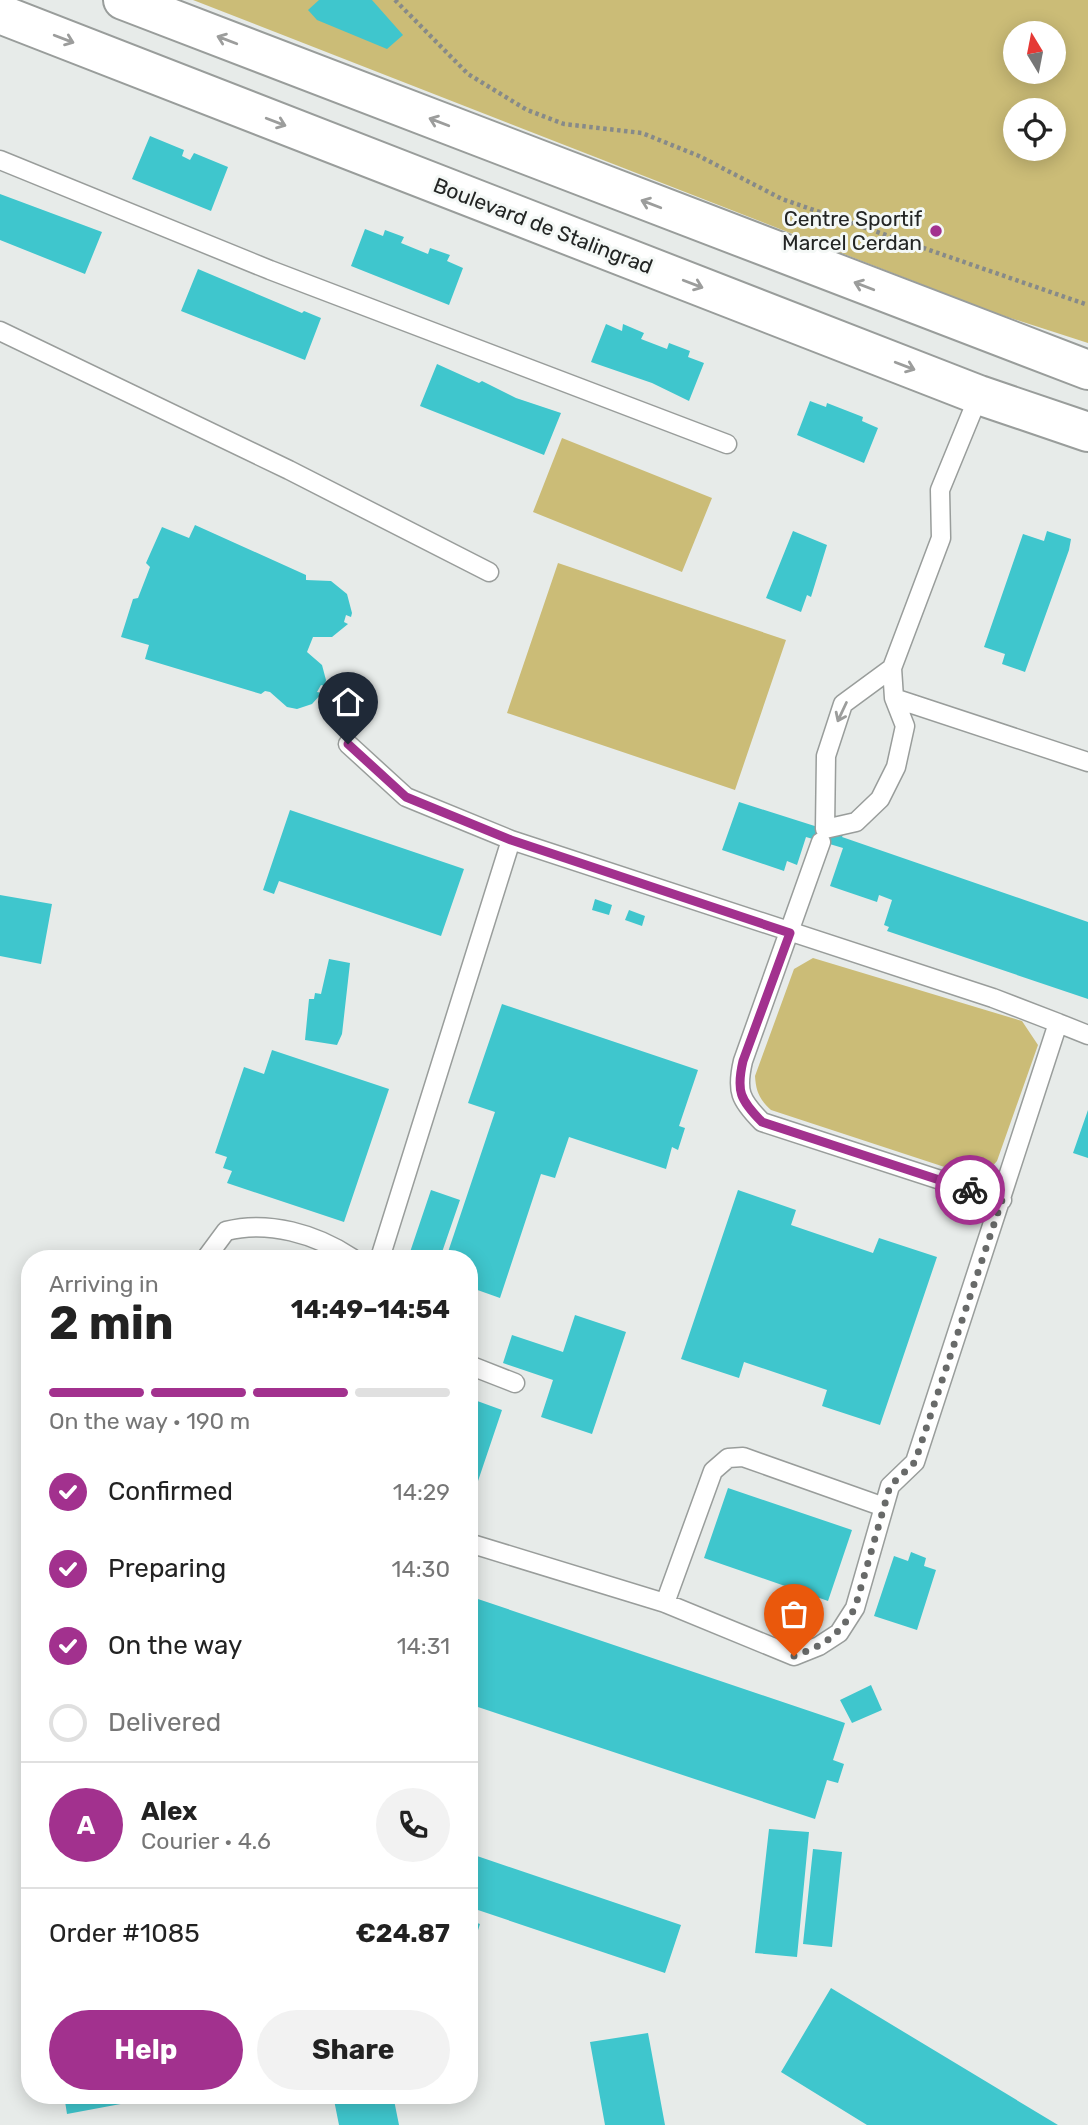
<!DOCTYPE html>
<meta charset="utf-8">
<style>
body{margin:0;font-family:Rubik,sans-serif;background:#f2f2f2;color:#222;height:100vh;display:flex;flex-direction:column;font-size:26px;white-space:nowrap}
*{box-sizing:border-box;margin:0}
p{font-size:23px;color:#767676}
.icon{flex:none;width:38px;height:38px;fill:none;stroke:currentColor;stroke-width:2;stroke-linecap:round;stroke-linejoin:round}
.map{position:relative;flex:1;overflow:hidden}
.sheet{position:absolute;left:21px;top:1250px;width:457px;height:854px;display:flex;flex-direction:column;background:#fff;border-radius:28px;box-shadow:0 4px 18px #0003}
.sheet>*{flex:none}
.needle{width:46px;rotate:350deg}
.tools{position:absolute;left:1003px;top:21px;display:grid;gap:14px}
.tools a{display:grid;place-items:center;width:63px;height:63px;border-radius:50%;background:#fff;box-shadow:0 4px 18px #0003;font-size:35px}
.pin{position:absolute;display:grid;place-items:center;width:60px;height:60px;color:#fff;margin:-72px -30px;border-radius:50% 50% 50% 0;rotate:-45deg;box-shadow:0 0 7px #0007}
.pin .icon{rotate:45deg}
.courier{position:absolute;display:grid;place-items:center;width:70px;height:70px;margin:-35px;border:5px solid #a2318e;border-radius:50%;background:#fff;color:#222;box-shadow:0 2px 9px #0007}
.summary em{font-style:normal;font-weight:700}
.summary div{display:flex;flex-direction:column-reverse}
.summary{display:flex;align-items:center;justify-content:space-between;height:119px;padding:0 28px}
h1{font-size:46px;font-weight:700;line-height:52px}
.bar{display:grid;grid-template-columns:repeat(4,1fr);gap:10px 7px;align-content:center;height:84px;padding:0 28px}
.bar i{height:9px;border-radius:5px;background:#e0e0e0}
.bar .active{background:#a2318e}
.bar p{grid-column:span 4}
.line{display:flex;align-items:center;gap:18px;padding:0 28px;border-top:2px solid #e0e0e0}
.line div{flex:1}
.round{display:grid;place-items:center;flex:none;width:74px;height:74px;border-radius:37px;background:#f2f2f2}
ol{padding:0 28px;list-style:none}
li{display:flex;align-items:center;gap:21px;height:77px}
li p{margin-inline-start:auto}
li .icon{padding:7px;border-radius:50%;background:#a2318e;color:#fff;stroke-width:4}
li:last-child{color:#767676}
li i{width:38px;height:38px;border:4px solid #e0e0e0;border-radius:50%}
.primary-button{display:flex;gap:14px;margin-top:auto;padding:14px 28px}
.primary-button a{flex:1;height:80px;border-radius:42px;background:#a2318e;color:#fff;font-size:28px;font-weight:700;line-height:80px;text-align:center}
.primary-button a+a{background:#f2f2f2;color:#222}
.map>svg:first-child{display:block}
.green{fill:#cbbc77;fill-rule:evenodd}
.building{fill:#3fc6cd}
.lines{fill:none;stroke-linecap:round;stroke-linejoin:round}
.service-casing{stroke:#999d9b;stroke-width:21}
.secondary-casing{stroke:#999d9b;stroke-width:42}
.path{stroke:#878a89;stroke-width:4.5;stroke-dasharray:3.5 3.5;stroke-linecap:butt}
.service{stroke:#fff;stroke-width:18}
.secondary{stroke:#fff;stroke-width:38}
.oneway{stroke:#9c9d9c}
.done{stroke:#686a69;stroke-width:7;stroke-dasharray:0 12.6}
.route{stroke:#a2318e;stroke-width:9}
.poi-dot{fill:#a2318e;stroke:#f4f8f6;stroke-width:2.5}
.labels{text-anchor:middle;stroke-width:6;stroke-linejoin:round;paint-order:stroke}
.poi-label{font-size:21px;fill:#232524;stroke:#f4f8f6;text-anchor:end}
.street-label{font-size:21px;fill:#232524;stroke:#f4f8f6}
</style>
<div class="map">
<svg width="1088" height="2125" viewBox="0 0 1088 2125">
<rect width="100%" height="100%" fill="#e7ebe9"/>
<!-- green -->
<path class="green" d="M193 0H1088V343L995 313ZM1015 33H1054V72H1015ZM1015 110H1054V149H1015Z
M562 438 712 498 682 572 533 512Z
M558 563 786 640 735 790 507 713Z
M813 958 1022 1021 1038 1045 997 1161 989 1170 975 1177 771 1110C759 1099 756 1091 755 1076L794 969Z"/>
<!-- building -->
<path class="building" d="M319 0H372L403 35 387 49 317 20 308 10Z
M150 136 184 150 182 156 190 160 194 153 228 167 211 211 132 179Z
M0 194 102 232 85 274 0 240Z
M365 229 383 236 385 230 404 237 401 243 428 254 430 248 450 255 447 261 463 268 449 305 351 266Z
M198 269 302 313 304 311 321 318 305 360 181 311Z
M606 324 622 331 623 324 644 333 641 339 667 349 669 343 690 351 688 357 704 363 689 401 652 383 591 362Z
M437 364 479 383 482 381 516 398 561 413 544 455 420 406Z
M810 401 826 407 827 403 863 417 862 421 878 428 864 463 797 435Z
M195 525 306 575V580L331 581 347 594 352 613 351 617 346 615 344 622 348 624 332 637H313L307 652 322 665 326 680 325 686 321 685 317 692 322 693 312 704 297 709 287 707 270 692 265 691 261 694 145 659 149 645 121 637 133 599 138 598 150 567 146 563 162 527 189 538Z
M793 531 827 545 811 597 807 595 801 612 766 598Z
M1047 531 1071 539 1069 550 1025 672 1002 664 1005 654 984 647 1023 534 1044 541Z
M739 802 843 835 842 837 1088 922V999L887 931 889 927 884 925 892 900 879 895 877 902 830 886 843 848 806 837 797 865 787 861 784 871 722 850Z
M290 810 464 869 441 936 279 881 274 894 263 890Z
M0 895 52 904 41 964 0 956Z
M595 899 612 905 609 915 592 910Z
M629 910 645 916 642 926 625 920Z
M329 959 350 963 342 1034 337 1045 305 1040 309 999H314L315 993 321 994Z
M502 1004 698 1070 679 1126 685 1128 678 1150 672 1147 666 1169 569 1137 555 1178 541 1174 500 1298 469 1287V1258H446L495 1112 468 1103Z
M272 1050 389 1089 344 1222 227 1183 232 1171 223 1168 227 1157 215 1153 244 1067 264 1074Z
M1088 1110V1158L1073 1153Z
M431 1190 460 1200 440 1258H408Z
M738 1190 796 1210 791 1225 873 1253 879 1238 937 1257 880 1425 822 1406 827 1390 744 1362 739 1378 681 1359Z
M575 1315 626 1332 592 1434 541 1417 553 1380 503 1363 512 1335 563 1352Z
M469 1398 502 1410 478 1481 469 1478Z
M728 1488 852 1530 828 1601 704 1558Z
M911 1552 926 1558 924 1566 936 1570 917 1630 874 1616 894 1556 908 1561Z
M469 1596 845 1723 833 1760 844 1764 838 1783 827 1780 815 1819 469 1704Z
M871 1685 882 1710 852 1723 840 1700Z
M769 1829 809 1832 797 1957 755 1953Z
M813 1849 842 1852 832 1947 803 1944Z
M477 1856 681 1925 665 1973 469 1907V1880Z
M30 1864V1900H28L22 1866Z
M469 1920 480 1924 473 1946 469 1945Z
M831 1988 1058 2125H867L781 2072Z
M648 2033 665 2125H605L590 2042Z
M64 2095H124L126 2103 67 2114Z
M333 2095H393L399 2125H339Z"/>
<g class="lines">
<!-- service casing -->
<g class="service-casing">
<path id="service" d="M0 160 270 270 727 444
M0 331 289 470 489 572
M892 668 843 704 826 756 825 829 856 822 880 799 896 767 905 726 894 698 892 668 941 538 940 490 979 395
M894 698 1088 762
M348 744 406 797 511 840
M821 842 743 1061C736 1091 740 1100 762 1122L1002 1200
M1058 1023 1088 1035
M206 1258 226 1231C268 1220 316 1234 352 1258
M380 1258 511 840 993 998 1058 1023 915 1462 890 1486 855 1608 839 1633 819 1646 794 1656 665 1603 469 1543
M469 1365 515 1383
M665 1603 713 1471 728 1458 743 1457 884 1507"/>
</g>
<!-- secondary casing -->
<g class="secondary-casing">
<path id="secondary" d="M123 0 1088 370
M0 14 979 395 1088 432"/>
</g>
<!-- path -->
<path class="path" d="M395 0 468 74 527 110 564 124 642 133 699 156 782 199 1088 305"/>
<!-- service -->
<use href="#service" class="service"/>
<!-- secondary -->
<use href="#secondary" class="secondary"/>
</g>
<!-- one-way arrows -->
<defs><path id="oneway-shaft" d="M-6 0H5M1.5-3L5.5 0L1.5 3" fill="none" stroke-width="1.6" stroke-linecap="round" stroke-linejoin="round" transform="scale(1.75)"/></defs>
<g class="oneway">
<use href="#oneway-shaft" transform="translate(64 39) rotate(21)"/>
<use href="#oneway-shaft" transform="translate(227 40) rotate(-159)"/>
<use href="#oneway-shaft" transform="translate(276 122) rotate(21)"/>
<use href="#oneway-shaft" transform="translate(439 122) rotate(-159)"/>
<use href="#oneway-shaft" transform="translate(651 204) rotate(-159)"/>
<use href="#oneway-shaft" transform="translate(693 284) rotate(21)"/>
<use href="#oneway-shaft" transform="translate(864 286) rotate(-159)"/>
<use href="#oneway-shaft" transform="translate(905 366) rotate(21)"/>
<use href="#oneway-shaft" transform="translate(842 712) rotate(115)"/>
</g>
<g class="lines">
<!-- done -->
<path class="done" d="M794 1656C826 1644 837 1637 855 1608L890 1486 915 1462 1002 1200 970 1190"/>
<!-- route -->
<path class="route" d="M348 744 406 797 511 840 790 933 743 1061C736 1091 740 1100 762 1122L970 1190"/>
</g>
<!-- markers -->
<circle class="poi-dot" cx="936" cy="231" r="7"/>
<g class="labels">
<!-- poi labels -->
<g class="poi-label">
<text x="922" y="226">Centre Sportif<tspan x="922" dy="24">Marcel Cerdan</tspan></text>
</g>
<!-- street labels -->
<g class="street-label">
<text transform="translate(543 226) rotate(21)" y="7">Boulevard de Stalingrad</text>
</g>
</g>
</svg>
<div class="tools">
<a><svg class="needle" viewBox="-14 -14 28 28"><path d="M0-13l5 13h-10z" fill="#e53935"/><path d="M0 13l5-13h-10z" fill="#767676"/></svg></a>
<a><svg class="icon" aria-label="locate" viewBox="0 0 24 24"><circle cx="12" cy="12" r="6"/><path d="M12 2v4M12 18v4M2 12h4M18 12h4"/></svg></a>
</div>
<div class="pin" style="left:794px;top:1656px;background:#ea580c"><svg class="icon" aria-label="bag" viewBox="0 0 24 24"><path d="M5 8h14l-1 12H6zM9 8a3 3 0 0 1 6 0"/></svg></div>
<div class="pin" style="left:348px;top:744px;background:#1f2937"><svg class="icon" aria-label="home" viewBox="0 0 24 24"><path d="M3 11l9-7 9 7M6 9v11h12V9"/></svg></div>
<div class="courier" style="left:970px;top:1190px"><svg class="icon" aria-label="bike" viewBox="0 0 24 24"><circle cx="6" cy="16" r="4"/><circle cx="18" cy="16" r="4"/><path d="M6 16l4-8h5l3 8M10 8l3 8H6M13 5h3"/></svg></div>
<section class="sheet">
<div class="summary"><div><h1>2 min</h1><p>Arriving in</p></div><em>14:49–14:54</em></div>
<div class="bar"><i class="active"></i><i class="active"></i><i class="active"></i><i></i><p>On the way · 190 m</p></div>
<ol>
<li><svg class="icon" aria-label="check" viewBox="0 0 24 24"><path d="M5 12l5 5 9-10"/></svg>Confirmed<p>14:29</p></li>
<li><svg class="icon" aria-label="check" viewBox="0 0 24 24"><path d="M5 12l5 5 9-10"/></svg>Preparing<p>14:30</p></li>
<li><svg class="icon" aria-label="check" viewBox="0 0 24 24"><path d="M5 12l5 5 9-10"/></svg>On the way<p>14:31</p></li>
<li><i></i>Delivered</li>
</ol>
<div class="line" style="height:126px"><b class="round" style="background:#a2318e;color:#fff">A</b><div><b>Alex</b><p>Courier · 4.6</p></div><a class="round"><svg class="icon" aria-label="phone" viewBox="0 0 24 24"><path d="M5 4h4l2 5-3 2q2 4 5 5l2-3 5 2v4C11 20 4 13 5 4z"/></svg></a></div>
<div class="line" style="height:91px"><div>Order #1085</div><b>€24.87</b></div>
<div class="primary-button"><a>Help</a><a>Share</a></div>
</section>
</div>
